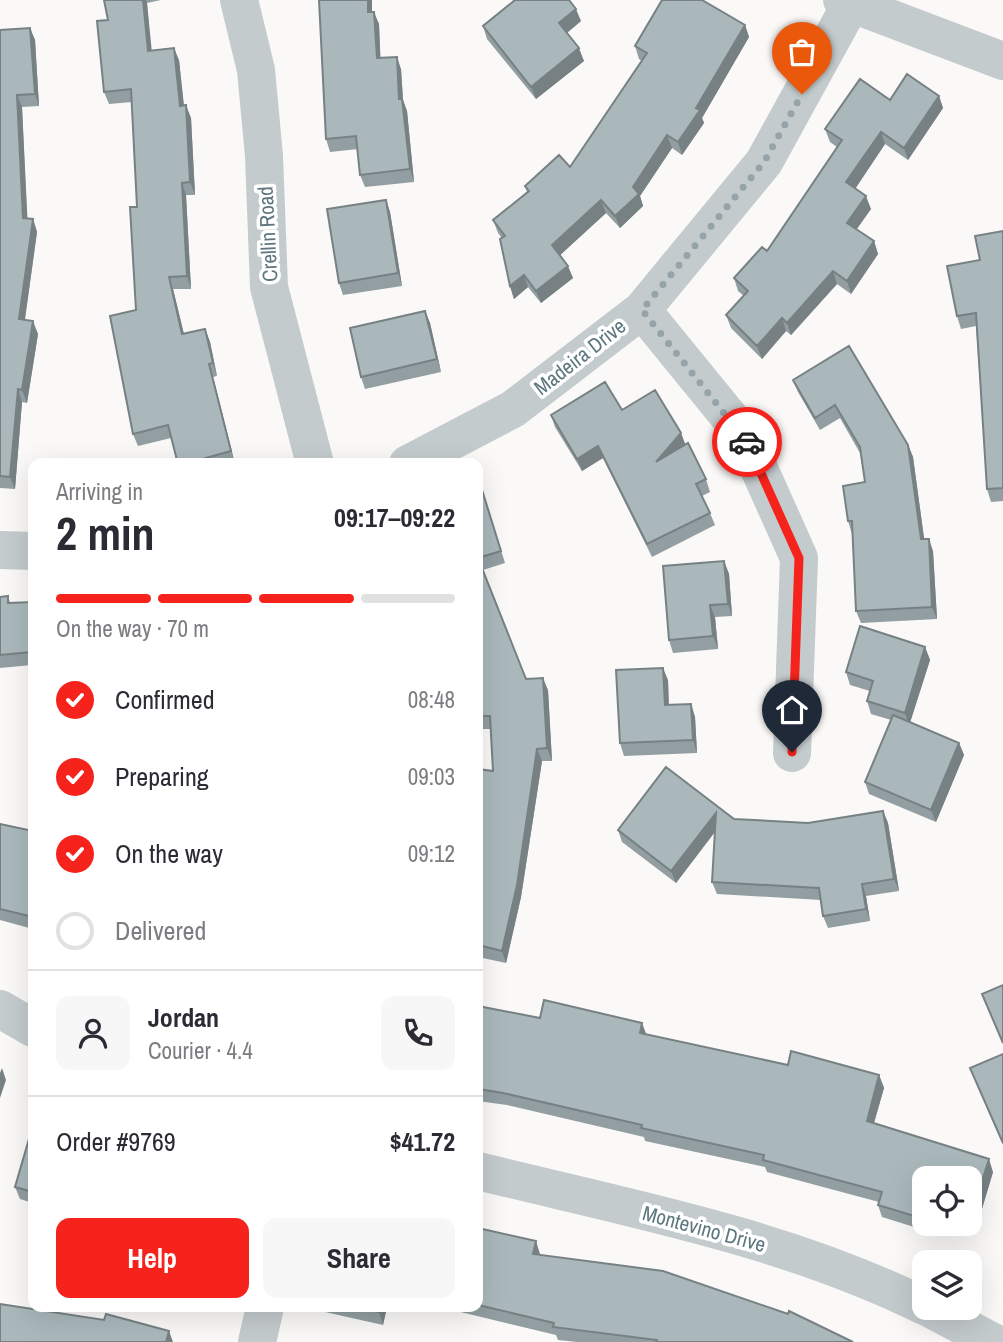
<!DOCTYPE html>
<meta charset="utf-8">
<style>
body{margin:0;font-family:"Archivo Narrow",sans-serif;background:#f7f7f7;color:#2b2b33;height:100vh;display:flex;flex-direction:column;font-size:26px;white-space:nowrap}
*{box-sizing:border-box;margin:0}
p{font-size:23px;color:#7c7c81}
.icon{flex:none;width:38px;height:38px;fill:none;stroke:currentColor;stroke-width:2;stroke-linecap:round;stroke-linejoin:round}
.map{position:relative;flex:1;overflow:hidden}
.drawer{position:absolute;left:28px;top:458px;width:455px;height:854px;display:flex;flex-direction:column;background:#fff;border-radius:14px;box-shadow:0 7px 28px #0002}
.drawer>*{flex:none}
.controls{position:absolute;left:912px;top:1166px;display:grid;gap:14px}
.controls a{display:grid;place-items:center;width:70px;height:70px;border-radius:14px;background:#fff;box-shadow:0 7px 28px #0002;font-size:35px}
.pin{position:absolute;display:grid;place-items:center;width:60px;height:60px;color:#fff;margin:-72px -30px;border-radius:50% 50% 50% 0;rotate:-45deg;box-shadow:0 0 7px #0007}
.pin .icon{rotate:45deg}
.courier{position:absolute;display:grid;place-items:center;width:70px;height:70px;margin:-35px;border:5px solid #f5231c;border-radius:50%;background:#fff;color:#222;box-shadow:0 2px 9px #0007}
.headline em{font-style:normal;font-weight:700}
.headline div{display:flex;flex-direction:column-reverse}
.headline{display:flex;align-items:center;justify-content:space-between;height:119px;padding:0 28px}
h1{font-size:46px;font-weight:700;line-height:52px}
.bar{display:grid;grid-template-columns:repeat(4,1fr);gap:10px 7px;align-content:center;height:84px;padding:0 28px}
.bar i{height:9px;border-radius:5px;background:#e1e1e2}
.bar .active{background:#f5231c}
.bar p{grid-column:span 4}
.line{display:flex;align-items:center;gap:18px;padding:0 28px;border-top:2px solid #e1e1e2}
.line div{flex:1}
.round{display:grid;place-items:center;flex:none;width:74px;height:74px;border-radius:14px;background:#f7f7f7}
ol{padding:0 28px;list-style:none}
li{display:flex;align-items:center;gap:21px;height:77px}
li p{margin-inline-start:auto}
li .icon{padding:7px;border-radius:50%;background:#f5231c;color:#fff;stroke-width:4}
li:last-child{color:#7c7c81}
li i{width:38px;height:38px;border:4px solid #e1e1e2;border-radius:50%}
.primary-button{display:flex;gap:14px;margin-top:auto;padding:14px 28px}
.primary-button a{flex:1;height:80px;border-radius:14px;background:#f5231c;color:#fff;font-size:28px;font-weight:700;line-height:80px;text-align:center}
.primary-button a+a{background:#f7f7f7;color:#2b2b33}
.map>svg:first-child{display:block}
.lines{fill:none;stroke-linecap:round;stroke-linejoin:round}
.minor{stroke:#c4cbcd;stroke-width:38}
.wall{fill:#929ea2}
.shaded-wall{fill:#778184}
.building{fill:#aab8bc;stroke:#778184;stroke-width:2}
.done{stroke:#94a4a9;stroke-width:7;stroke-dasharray:0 12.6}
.route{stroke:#f5231c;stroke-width:9}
.labels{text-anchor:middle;stroke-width:7;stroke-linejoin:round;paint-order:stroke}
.street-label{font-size:21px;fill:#5d777f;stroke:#fff}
</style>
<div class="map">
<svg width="1003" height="1342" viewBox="0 0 1003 1342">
<rect width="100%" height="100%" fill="#faf9f7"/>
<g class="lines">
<!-- minor -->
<path class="minor" d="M239 0 256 70 264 156 269 287 315 464
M842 0 1003 61
M642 310 744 435 799 558 792 753
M408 464 513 409 642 310 764 162 853 0
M0 550 33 551
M0 1009 33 1028
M478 1171C628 1208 784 1237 924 1306
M927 1307 993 1342
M257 1342 265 1307"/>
</g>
<!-- wall -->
<path class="wall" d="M104 0H161L147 3 151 51 179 60 184 105 191 118 195 195H186L191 289H173L184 334 205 329 210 342 217 376 213 377 235 464H178L171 438 138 446 133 434 137 207 132 102 109 104 104 92 108 20Z
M372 0V12L379 24 380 58 401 69 403 100 407 111 414 182 365 187 360 175 358 149 330 152 326 139Z
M581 21 567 33 584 61 536 99 487 39 483 26Z
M745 25 749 37 702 118 704 123 682 155 672 148 640 196 643 206 620 228 606 213 560 255 573 278 541 303 528 287 514 299 510 286 502 238 498 233 493 220 527 192 525 186 570 167 642 61 639 59 635 46Z
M30 28 35 40 39 106 22 107 27 218 33 219 37 232 25 320 38 334 27 403 22 402 15 489 0 488V30Z
M939 96 943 108 908 160 885 144 855 189 871 209 856 229 874 241 878 254 851 294 837 284 791 335 786 331 762 359 731 328 726 315 744 296 738 291 734 278 767 251 837 147 830 142 825 129 890 100Z
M386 200 390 212 402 286 343 295 339 283Z
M1003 231V501L991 502 987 489 976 326 961 329 957 316Z
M425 311 430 323 441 372 365 389 361 377Z
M793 380 908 445 913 457 924 539 933 551 937 619 861 623 856 611 852 534 848 521 865 482 860 453 840 418 820 430 798 392Z
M622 410 681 433 685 445 706 479 710 492 702 496 710 513 715 525 652 557 603 458 582 471 555 427 551 415Z
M478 476 505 563 483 570 526 679 548 690 552 761H542L521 897 506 963 478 957V769L493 771 491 729H478Z
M724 561 729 574 732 616 715 617 718 649 673 653 669 640Z
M8 596 10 603 33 602V673L32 665 0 668V597Z
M925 647 930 660 910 722 959 743 964 755 936 822 869 794 865 782 891 720 871 714 867 701 870 691 850 685 846 672Z
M668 680 669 705 691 704 695 717 697 753 624 756 620 743Z
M883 811 888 823 899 891 866 896 870 921 828 928 823 916 821 900 717 894 712 882 715 832 676 883 622 842 618 830 734 819 808 823Z
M0 824 33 831V929L0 920Z
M478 1006 540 1018 646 1034 788 1065 879 1075 884 1088 874 1123 993 1172 975 1232 949 1223H970V1178H924V1223H932L930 1232 882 1217 878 1205 879 1202 767 1172 765 1167 645 1141 644 1137 507 1105 478 1101Z
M1003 1054V1145L970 1068Z
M33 1125V1203L20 1199 15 1187Z
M478 1228 540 1254V1255L853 1342H577L558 1340 556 1335 440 1307H478Z
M323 1307H387L383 1325 325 1312Z"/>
<!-- shaded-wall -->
<path class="shaded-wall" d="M143 0H146L147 3 153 63 148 51Z
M368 0H372V24L368 12Z
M576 9 581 21 563 36 559 23Z
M374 12 379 24 381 70 377 58Z
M745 25 749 37 702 118 704 123 682 155 678 142 696 108Z
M30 28 35 40 39 106 35 94Z
M174 48 179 60 185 118 180 106Z
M579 48 584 61 536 99 531 87Z
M397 57 401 69 403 100 407 111 414 182 410 169 399 99Z
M17 95 22 107 28 230 23 218Z
M939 96 943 108 908 160 904 148Z
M186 105 191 118 195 195 190 182Z
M881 132 885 144 851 195 846 182Z
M667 135 672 148 640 196 643 206 620 228 615 216 633 187Z
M182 183 186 195 191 289 187 276Z
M866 196 871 209 852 236 847 223Z
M386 200 390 212 402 286 398 273Z
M601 200 606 213 557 258 552 245Z
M33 219 37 232 23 332 19 319Z
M874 241 878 254 851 294 847 281Z
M568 266 573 278 541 303 536 291Z
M833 271 837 284 791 335 787 323Z
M524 275 528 287 514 299 510 286Z
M169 277 173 289 187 347 182 334Z
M425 311 430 323 441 372 437 359Z
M782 318 786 331 762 359 757 346Z
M33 321 38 334 27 403 22 390Z
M205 329 210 342 217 376 213 363Z
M209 364 213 377 235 464 231 451Z
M18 389 22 402 15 489 10 477Z
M681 433 686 446 656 462Z
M908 445 913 457 926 552 921 539Z
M598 446 603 458 582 471 577 459Z
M929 539 933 551 937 619 932 607Z
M724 561 729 574 732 616 728 604Z
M710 605 715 617 718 649 713 636Z
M925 647 930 660 909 726 905 713Z
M663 668 668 680 669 718 665 705Z
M543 678 548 690 552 761 547 748Z
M691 704 695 717 697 753 693 740Z
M959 743 964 755 936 822 931 810Z
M537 749 542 761 521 897 506 963 502 951Z
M883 811 888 823 899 891 894 879Z
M716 813 720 825 676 883 671 871Z
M862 884 866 896 870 921 866 909Z
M642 1023 647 1036 640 1033Z
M2 1068 6 1080 0 1098V1073Z
M879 1075 884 1088 871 1133 867 1121Z
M989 1159 993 1172 975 1232 970 1219Z
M926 1223H932L930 1232Z
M536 1241 540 1254 537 1267 533 1254Z
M380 1307H387L383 1325 379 1312Z
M169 1331 173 1342H166Z"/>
<!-- building -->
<path class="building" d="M104 0H143L148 51 174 48 180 106 186 105 190 182 182 183 187 276 169 277 182 334 205 329 213 363 209 364 231 451 184 464H178L168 425 133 434 110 316 136 310 130 207H137L131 89 104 92 97 21 108 20Z
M319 0H368V12H374L377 58 397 57 399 99H402L410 169 360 175 356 136 326 139Z
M515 0H569L576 9 559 23 579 48 531 87 483 26Z
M662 0H702L745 25 696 108 700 110 678 142 667 135 633 187 639 194 615 216 601 200 552 245 568 266 536 291 524 275 510 286 500 239 505 236 493 220 529 191 525 186 559 155 570 167 647 53 635 46Z
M30 28 35 94 17 95 23 218 33 219 19 319 33 321 22 390 18 389 10 477 0 476V30Z
M907 74 939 96 904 148 881 132 846 182 866 196 847 223 874 241 847 281 833 271 787 323 782 318 757 346 726 315 748 291 734 278 762 247 767 251 842 140 825 129 860 79 890 100Z
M386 200 398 273 339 283 327 209Z
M1003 231V488L987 489 976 313 957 316 947 266 980 260 975 236Z
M425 311 437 359 361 377 350 328Z
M849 346 908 445 921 539H929L932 607 856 611 852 521H848L843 486 865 482 860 447 835 405 815 418 793 380Z
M605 382 622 410 655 390 681 433 656 462 688 443 706 479 696 484 710 513 647 544 598 446 577 459 551 415Z
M478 477 501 551 478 558 526 679 543 678 547 748 537 749 517 885 502 951 478 945V769L493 771 490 716H478Z
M724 561 728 604 710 605 713 636 669 640 663 566Z
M8 596V603L33 602V668H32L31 652 0 655V597Z
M860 626 925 647 905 713 867 701 873 681 846 672Z
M663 668 665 705 691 704 693 740 620 743 616 670Z
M893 715 959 743 931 810 865 782Z
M666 767 734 819 808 823 883 811 894 879 862 884 866 909 823 916 819 888 712 882 716 813 671 871 618 830Z
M0 824 33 831V917L0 909Z
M1003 985V1043L982 994Z
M544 1000 642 1023 640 1033 788 1065 791 1051 879 1075 867 1121 989 1159 970 1219V1178H924V1219L878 1205 882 1192 763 1160 764 1155 641 1128 642 1125 503 1093 478 1089V1006L540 1018Z
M1003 1054V1143L970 1068Z
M33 1125V1192L15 1187Z
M478 1228 536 1241 533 1254 663 1271 788 1314 789 1311 853 1342H656L657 1340 553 1327 554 1323 478 1305Z
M0 1304 104 1320 106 1314 169 1331 166 1342H0Z
M356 1307H380L379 1312Z"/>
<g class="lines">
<!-- done -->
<path class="done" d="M747 442 642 310 764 162 802 94"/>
<!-- route -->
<path class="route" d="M747 442 799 558 792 752"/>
</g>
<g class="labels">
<!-- street labels -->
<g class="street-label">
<text transform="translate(268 234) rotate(-93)" y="7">Crellin Road</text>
<text transform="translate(580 357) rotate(-38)" y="7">Madeira Drive</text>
<text transform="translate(704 1229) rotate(15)" y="7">Montevino Drive</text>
</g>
</g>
</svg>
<div class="controls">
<a><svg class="icon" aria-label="locate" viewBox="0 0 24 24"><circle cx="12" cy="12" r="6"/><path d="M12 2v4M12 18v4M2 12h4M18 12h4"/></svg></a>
<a><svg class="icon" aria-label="layers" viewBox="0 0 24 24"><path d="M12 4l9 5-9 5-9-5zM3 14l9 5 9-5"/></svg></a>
</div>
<div class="pin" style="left:802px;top:94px;background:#ea580c"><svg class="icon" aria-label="bag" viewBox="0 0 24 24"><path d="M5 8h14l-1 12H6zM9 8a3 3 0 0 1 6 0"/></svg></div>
<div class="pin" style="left:792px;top:752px;background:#1f2937"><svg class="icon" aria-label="home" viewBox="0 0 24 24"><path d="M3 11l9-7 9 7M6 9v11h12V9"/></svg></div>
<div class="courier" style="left:747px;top:442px"><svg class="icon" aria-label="car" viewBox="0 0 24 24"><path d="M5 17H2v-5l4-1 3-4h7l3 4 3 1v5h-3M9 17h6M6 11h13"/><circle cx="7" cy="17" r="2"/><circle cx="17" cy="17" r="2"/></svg></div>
<section class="drawer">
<div class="headline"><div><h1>2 min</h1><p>Arriving in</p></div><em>09:17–09:22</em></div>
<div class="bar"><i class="active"></i><i class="active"></i><i class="active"></i><i></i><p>On the way · 70 m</p></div>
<ol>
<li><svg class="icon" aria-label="check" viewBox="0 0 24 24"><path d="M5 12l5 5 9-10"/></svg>Confirmed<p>08:48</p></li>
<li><svg class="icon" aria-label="check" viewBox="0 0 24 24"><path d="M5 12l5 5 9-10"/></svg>Preparing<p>09:03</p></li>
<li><svg class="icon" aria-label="check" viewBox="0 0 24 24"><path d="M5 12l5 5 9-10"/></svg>On the way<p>09:12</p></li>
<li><i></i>Delivered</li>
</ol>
<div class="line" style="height:126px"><a class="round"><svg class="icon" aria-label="person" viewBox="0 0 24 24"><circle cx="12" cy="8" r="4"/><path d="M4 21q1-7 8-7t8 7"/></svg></a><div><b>Jordan</b><p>Courier · 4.4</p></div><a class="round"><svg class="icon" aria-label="phone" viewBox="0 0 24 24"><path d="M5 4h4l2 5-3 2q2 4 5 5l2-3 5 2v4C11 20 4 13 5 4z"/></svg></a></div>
<div class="line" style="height:91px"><div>Order #9769</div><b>$41.72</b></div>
<div class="primary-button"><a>Help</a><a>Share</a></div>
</section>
</div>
